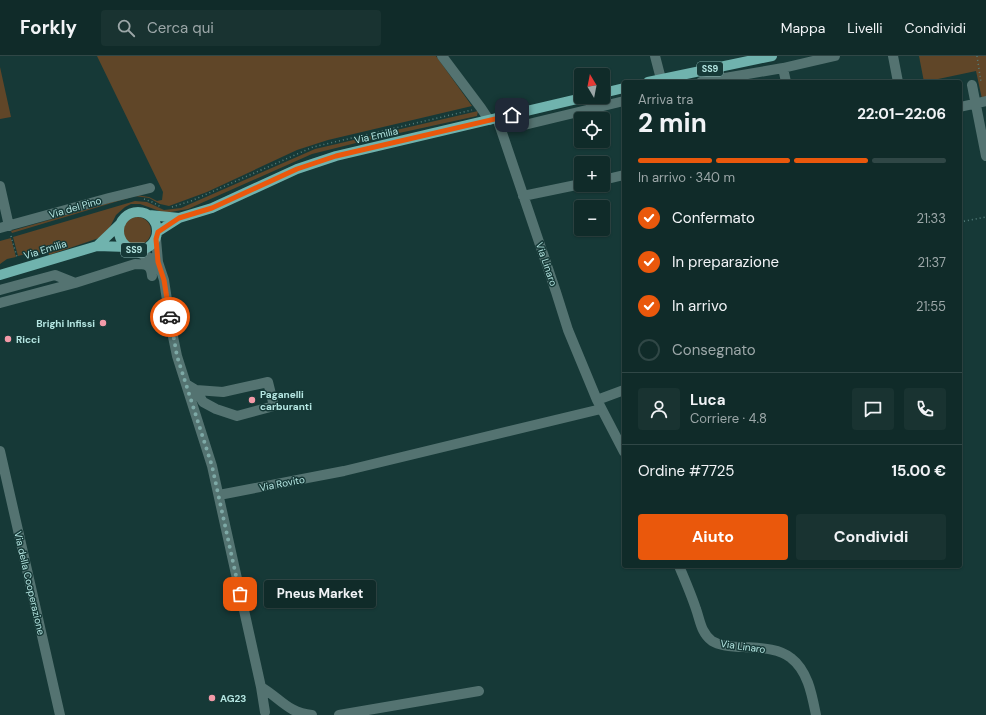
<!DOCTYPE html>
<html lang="it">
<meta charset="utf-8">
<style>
body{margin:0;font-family:"DM Sans",sans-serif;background:#193331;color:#f1f3f6;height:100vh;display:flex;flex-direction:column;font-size:15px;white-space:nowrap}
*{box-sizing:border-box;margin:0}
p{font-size:13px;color:#9ca7a8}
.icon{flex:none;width:22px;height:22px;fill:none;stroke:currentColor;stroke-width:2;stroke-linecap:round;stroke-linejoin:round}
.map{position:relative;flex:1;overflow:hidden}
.side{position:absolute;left:622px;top:24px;width:340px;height:488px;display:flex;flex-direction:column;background:#102b29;border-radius:4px;box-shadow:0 1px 3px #0004,0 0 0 1px #304746}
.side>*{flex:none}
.needle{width:26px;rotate:350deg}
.fabs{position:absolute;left:574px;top:12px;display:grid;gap:8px}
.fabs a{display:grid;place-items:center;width:36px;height:36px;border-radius:4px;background:#102b29;box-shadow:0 1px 3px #0004,0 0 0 1px #304746;font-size:20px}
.pin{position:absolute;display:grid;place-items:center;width:34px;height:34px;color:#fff;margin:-17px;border-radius:8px;box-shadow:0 2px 6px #0006}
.courier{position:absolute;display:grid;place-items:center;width:40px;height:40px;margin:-20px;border:3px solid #ea580c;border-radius:50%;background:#fff;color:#222;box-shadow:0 1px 5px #0007}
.bubble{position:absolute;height:28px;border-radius:4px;background:#102b29;box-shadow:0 1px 3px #0004,0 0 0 1px #304746;font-size:13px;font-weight:700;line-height:28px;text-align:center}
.overview em{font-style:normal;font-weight:700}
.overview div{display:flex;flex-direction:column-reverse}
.overview{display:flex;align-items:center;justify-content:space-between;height:68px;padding:0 16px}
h1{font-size:26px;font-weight:700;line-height:30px}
.bar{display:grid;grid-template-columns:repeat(4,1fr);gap:6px 4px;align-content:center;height:48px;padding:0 16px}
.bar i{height:5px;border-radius:3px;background:#304746}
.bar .current{background:#ea580c}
.bar p{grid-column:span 4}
.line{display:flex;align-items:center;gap:10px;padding:0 16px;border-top:1px solid #304746}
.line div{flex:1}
.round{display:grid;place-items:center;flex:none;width:42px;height:42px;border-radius:4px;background:#193331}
ol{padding:0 16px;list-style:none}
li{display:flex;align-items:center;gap:12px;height:44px}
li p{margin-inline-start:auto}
li .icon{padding:4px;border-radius:50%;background:#ea580c;color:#fff;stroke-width:4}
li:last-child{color:#9ca7a8}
li i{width:22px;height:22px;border:2px solid #304746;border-radius:50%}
.button{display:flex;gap:8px;margin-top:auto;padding:8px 16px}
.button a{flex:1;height:46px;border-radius:4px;background:#ea580c;color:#fff;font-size:16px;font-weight:700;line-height:46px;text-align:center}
.button a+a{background:#193331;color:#f1f3f6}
header{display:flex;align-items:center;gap:24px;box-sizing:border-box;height:56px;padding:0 20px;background:#102b29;border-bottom:1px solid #304746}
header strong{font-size:19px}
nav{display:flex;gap:22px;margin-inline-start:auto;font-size:14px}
.search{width:280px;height:36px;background:#193331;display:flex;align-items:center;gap:10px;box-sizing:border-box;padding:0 14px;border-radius:4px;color:#9ca7a8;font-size:15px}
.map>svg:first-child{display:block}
.green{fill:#604628}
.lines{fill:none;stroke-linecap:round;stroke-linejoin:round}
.path{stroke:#567f7c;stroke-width:1.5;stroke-dasharray:1 3;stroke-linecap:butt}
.minor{stroke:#547371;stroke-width:10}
.major{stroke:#70b3ae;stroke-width:10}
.done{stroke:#7da9a6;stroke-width:4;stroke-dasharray:0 7.2}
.route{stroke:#ea580c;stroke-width:5}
.poi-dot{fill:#f39aa8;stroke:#163937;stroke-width:1.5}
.labels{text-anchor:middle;stroke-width:3;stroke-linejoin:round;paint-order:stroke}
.shield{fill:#163937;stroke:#85b2af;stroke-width:1}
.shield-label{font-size:9px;font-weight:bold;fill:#b5e6e2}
.street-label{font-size:10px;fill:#b5e6e2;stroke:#163937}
.poi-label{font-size:10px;font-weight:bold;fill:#b5e6e2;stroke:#163937;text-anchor:start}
</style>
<header>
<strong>Forkly</strong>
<div class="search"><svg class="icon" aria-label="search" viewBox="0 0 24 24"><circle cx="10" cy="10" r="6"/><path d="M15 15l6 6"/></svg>Cerca qui</div>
<nav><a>Mappa</a><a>Livelli</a><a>Condividi</a></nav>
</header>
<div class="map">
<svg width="986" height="659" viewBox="0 0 986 659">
<rect width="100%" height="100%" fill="#163937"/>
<!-- green -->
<path class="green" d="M97 0H436L472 50 328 84 297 94 207 136 169 150 160 148 149 142 135 140 12 177 11 175 136 139 149 141 157 145 162 144 163 136Z
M919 0H986V42L982 43 976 15 924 26Z
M0 11 11 61 0 63Z
M478 55 477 60 372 83 312 98 188 153 165 157 140 148H131L125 151 116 159 110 171 99 182 49 199 48 196 30 197 18 200 13 181 135 145 147 146 164 154 181 152 315 93Z
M123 175a14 14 0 1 1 28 0a14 14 0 1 1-28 0Z
M11 182 16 201 7 203 0 208V185Z"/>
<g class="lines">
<!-- path -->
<path class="path" d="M977 0 981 26
M144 143 152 146 161 151
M172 151 191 145 313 91 472 54
M960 166 986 161
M11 180 17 201"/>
<!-- minor -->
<path class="minor" d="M442 0 481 52 489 64
M655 0 661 23
M893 0 898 26
M783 12 786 26
M701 26 783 12 835 0
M972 29 986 100
M960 51 986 45
M497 62 556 236 568 274 597 344 624 396
M516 71 624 45
M603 124 624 119
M0 130 9 170
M523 140 581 128
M0 172 109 142 150 132
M156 183 158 206 164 224 171 271 177 300 212 410 261 631C280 642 288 657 312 659
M134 194 158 206
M0 234 55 219 75 227
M0 247 75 227 135 208C146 208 151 208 152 220
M186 328 196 334 203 346 216 353 237 360 274 350 268 326 223 336 196 334
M597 344 624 334
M0 395 60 659
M219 439 344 415 601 353
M679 510C685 524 691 538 696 553 700 564 701 577 712 585 720 590 735 591 744 591 759 592 779 592 791 602 808 615 812 639 816 659
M261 631 265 656
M339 659 479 635"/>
<!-- major -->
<path class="major" d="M648 26 772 0
M603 37 624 32
M119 175a19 19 0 1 1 38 0a19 19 0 1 1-38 0Z
M149 159 179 162
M157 176 179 162 212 152 297 113 336 100 586 41
M97 190 121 167
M0 219 97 190 127 191"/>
</g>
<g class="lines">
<!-- done -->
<path class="done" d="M170 261 177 300 212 410 240 538"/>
<!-- route -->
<path class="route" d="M170 261 164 224 158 206 156 183 158 176 179 162 212 152 297 113 336 100 512 59"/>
</g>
<!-- markers -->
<g class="poi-dot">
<circle cx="103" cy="267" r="4"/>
<circle cx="8" cy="283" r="4"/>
<circle cx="252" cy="344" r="4"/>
<circle cx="212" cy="642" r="4"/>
</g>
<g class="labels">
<!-- shield labels -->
<g class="shield">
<rect x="697" y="6" width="26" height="14" rx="3"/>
<rect x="121" y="187" width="26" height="14" rx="3"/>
</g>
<g class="shield-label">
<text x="710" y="16">SS9</text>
<text x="134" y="197">SS9</text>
</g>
<!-- street labels -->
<g class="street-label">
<text transform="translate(376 79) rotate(-13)" y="4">Via Emilia</text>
<text transform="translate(75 151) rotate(-16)" y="4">Via del Pino</text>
<text transform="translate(45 193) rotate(-17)" y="4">Via Emilia</text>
<text transform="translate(547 208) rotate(71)" y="4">Via Linaro</text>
<text transform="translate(282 427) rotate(-11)" y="4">Via Rovito</text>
<text transform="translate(30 527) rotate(77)" y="4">Via della Cooperazione</text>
<text transform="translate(743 590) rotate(8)" y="4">Via Linaro</text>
</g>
<!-- poi labels -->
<g class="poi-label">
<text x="95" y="271" text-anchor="end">Brighi Infissi</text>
<text x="16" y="287">Ricci</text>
<text x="260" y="342">Paganelli<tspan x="260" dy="12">carburanti</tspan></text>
<text x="220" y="646">AG23</text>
</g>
</g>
</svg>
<div class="fabs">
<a><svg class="needle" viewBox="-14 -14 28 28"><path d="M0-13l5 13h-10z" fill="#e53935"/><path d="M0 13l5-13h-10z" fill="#9ca7a8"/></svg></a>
<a><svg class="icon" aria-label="locate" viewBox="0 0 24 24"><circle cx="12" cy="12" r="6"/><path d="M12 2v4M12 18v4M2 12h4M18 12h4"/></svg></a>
<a>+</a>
<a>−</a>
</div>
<div class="pin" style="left:240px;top:538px;background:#ea580c"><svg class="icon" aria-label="bag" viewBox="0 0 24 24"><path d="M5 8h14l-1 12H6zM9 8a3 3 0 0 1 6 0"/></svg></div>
<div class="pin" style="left:512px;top:59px;background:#1f2937"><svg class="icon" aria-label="home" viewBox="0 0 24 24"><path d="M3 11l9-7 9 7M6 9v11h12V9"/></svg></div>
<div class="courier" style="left:170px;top:261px"><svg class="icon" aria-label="car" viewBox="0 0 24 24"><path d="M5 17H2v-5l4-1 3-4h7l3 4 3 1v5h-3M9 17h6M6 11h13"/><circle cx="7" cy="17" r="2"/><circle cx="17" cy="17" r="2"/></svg></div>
<div class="bubble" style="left:264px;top:524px;width:112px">Pneus Market</div>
<section class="side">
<div class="overview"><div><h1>2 min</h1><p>Arriva tra</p></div><em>22:01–22:06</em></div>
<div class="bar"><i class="current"></i><i class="current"></i><i class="current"></i><i></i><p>In arrivo · 340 m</p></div>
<ol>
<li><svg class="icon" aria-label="check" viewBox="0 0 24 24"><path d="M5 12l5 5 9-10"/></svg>Confermato<p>21:33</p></li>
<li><svg class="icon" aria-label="check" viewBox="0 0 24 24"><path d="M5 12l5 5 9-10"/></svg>In preparazione<p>21:37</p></li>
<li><svg class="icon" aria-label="check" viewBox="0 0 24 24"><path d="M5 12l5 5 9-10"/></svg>In arrivo<p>21:55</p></li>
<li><i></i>Consegnato</li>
</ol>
<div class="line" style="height:72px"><a class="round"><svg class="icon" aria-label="person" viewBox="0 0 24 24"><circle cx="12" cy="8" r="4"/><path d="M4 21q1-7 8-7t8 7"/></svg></a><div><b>Luca</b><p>Corriere · 4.8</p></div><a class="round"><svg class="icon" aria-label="chat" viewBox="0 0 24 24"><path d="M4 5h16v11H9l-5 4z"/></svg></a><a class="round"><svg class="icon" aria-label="phone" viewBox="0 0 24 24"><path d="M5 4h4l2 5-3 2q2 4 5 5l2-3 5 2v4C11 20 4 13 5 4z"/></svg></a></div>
<div class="line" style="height:52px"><div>Ordine #7725</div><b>15.00 €</b></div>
<div class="button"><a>Aiuto</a><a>Condividi</a></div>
</section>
</div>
